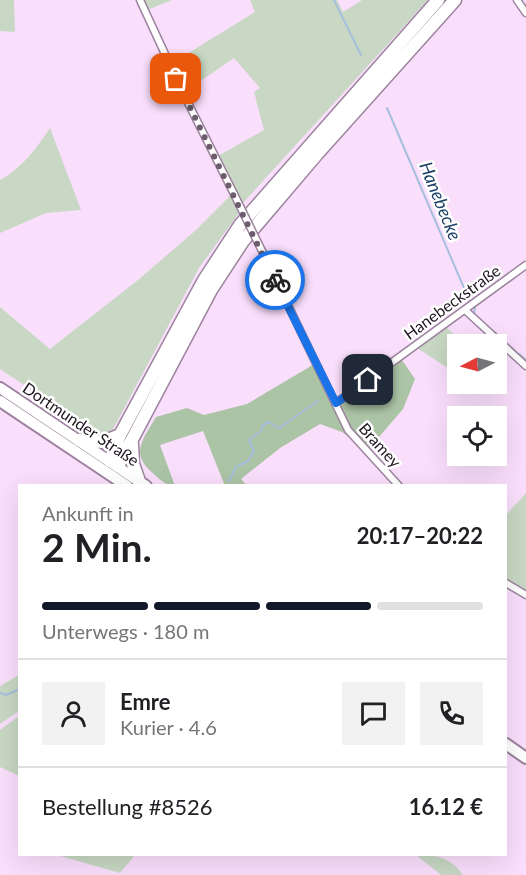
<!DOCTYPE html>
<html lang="de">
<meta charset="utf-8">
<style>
body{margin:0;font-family:Lato,sans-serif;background:#f2f2f2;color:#202124;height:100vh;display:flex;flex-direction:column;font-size:22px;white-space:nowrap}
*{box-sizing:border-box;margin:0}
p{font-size:20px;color:#757577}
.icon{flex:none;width:33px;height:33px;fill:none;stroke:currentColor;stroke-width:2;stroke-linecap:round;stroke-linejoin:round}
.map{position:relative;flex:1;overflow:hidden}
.panel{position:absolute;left:18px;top:484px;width:489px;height:372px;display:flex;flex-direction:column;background:#fff;border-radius:0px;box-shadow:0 6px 24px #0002}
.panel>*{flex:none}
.needle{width:39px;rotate:264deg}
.fabs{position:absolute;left:447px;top:334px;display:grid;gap:12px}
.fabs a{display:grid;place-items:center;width:60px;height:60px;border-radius:0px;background:#fff;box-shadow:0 6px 24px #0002;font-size:30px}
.pin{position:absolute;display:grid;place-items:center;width:51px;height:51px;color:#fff;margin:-26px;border-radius:12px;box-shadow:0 3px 9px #0006}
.courier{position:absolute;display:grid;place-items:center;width:60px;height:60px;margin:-30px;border:4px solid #1a73e8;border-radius:50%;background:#fff;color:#222;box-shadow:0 2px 8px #0007}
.overview em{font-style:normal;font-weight:700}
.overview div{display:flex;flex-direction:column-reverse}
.overview{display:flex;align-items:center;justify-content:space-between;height:102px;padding:0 24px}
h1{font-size:39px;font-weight:700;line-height:45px}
.bar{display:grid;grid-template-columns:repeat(4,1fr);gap:9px 6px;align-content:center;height:72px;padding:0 24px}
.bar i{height:8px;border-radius:4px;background:#e0e0e0}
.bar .active{background:#111827}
.bar p{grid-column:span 4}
.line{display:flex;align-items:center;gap:15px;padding:0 24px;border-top:2px solid #e0e0e0}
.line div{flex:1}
.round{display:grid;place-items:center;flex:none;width:63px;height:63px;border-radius:0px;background:#f2f2f2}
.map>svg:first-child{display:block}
.green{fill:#c8d8c4}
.forest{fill:#acc4a6}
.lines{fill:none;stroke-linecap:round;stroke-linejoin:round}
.stream{stroke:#a6bfdc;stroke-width:2}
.street-casing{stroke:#9c849e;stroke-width:9}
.primary-casing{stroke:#9c849e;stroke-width:14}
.highway-casing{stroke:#9c849e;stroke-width:15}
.street{stroke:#fff;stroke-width:6}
.primary{stroke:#fff;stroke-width:10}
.highway{stroke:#fff;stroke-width:12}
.street-bridge-casing{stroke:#9c849e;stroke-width:9;stroke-linecap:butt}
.street-bridge{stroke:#fff;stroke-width:6}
.done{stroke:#6c5c6c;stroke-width:6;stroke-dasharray:0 10.8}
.route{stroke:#1a73e8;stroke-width:8}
.labels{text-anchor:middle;stroke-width:5;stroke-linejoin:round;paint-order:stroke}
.street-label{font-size:16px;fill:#1f151f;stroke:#fff}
.water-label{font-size:18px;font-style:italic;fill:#1b4066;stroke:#fff}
</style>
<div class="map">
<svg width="526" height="875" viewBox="0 0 526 875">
<rect width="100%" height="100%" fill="#fadffc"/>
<!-- green -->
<path class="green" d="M0 0H14L15 32 0 31Z
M140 0H172L145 11Z
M250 0H337L343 12 362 0H428L242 204 218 156 264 130 254 92 260 88 234 58 183 93 169 65 255 12Z
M50 128 81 210 46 213 0 233V180C22 168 36 149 50 128Z
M231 195 239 213 199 268 110 435 101 436 0 369V307L50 349 138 280 196 230Z
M444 325 466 345H458L457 374 414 346Z
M526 493V595L506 583V515Z
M19 675V711L0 724V686Z
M19 716V776L0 767V730Z
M57 855H135L120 873Z
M416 855C436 855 451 857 463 875H441Z"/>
<!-- forest -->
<path class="forest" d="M400 357 415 379 403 409 367 451 342 432 320 424 280 448 241 479 247 486H225L203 431 160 445 175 486C166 486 162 481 155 475 129 454 142 441 156 417L187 408 204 415 247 404 316 363 336 403Z"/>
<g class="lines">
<!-- stream -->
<path class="stream" d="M334 0 361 55
M387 108 470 302 468 303
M475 307 474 314 488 327
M492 330 515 351
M519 354 526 360
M363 380 452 315
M229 481 236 467 248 461 254 451 249 440 261 431 263 425 269 422 279 428 318 401
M0 693 6 695 20 689"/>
<!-- street casing -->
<g class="street-casing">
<path id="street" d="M140 0 183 93 234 194
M517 0 526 13
M263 253 348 430 399 486
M465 310 526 366
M336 403 526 265
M506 583 526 595"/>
</g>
<!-- primary casing -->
<g class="primary-casing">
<path id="primary" d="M0 388 146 486
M0 401 127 486
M506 744 526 758"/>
</g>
<!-- highway casing -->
<g class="highway-casing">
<path id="highway" d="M79 440 103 442 120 435
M132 444 133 464 139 481
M110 461 120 435 204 280 240 225 438 0
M118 466 211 290 243 241 317 154 455 0"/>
</g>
<!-- street -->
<use href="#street" class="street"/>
<!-- primary -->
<use href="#primary" class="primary"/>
<!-- highway -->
<use href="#highway" class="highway"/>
<!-- street-bridge casing -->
<g class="street-bridge-casing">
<path id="street-bridge" d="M234 194 263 253"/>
</g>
<!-- street-bridge -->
<use href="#street-bridge" class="street-bridge"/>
</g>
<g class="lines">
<!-- done -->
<path class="done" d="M176 79 275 280"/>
<!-- route -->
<path class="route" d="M275 280 336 403 368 380"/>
</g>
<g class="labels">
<!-- street labels -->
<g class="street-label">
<text transform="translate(452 302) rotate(-36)" y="6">Hanebeckstraße</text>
<text transform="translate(81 424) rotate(34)" y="6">Dortmunder Straße</text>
<text transform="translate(380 445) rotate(48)" y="6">Bramey</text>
</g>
<!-- water labels -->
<g class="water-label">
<text transform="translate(440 201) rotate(68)" y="6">Hanebecke</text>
</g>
</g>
</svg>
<div class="fabs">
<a><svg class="needle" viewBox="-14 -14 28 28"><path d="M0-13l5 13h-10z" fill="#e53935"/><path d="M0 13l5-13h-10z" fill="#757577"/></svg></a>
<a><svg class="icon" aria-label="locate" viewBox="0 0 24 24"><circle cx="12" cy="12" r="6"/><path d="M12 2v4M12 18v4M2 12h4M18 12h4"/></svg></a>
</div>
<div class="pin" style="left:176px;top:79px;background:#ea580c"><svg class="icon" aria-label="bag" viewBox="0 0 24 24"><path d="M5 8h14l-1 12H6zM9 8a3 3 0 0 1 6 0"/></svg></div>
<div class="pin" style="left:368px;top:380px;background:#1f2937"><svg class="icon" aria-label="home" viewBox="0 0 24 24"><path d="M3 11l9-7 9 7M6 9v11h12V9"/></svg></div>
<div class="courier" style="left:275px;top:280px"><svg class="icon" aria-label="bike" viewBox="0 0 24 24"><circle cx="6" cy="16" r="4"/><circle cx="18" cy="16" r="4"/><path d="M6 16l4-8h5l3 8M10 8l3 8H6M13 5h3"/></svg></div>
<section class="panel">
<div class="overview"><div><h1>2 Min.</h1><p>Ankunft in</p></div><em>20:17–20:22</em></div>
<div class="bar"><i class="active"></i><i class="active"></i><i class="active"></i><i></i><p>Unterwegs · 180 m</p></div>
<div class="line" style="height:108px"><a class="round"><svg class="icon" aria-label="person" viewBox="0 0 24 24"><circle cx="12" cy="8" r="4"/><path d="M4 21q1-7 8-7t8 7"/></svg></a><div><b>Emre</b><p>Kurier · 4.6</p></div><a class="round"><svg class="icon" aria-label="chat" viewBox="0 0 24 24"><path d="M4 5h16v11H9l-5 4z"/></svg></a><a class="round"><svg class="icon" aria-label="phone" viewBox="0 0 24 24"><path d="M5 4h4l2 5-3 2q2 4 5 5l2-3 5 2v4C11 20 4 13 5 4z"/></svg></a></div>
<div class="line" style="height:78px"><div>Bestellung #8526</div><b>16.12 €</b></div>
</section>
</div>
